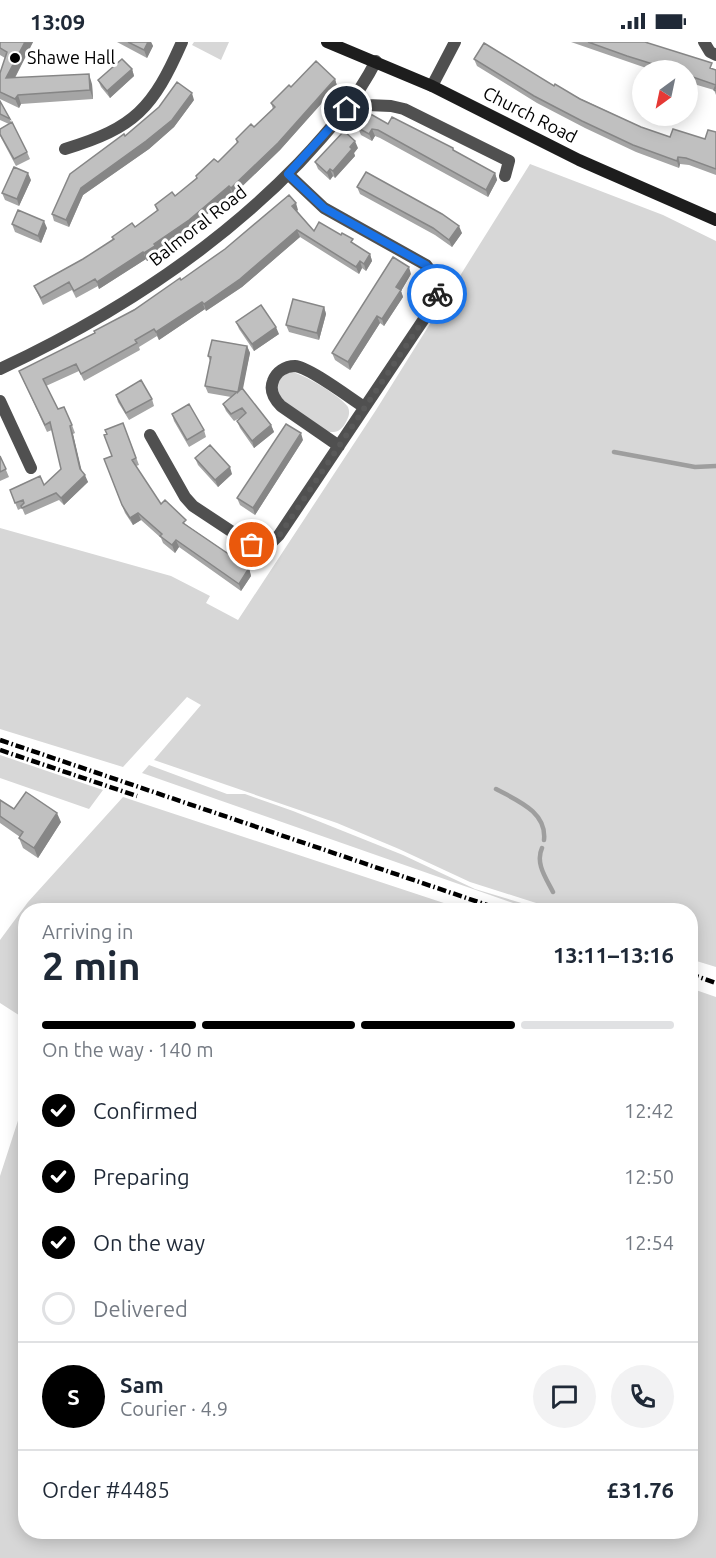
<!DOCTYPE html>
<meta charset="utf-8">
<style>
body{margin:0;font-family:Ubuntu,sans-serif;background:#f2f2f3;color:#1f2937;height:100vh;display:flex;flex-direction:column;font-size:22px;white-space:nowrap}
*{box-sizing:border-box;margin:0}
p{font-size:20px;color:#747a83}
.icon{flex:none;width:33px;height:33px;fill:none;stroke:currentColor;stroke-width:2;stroke-linecap:round;stroke-linejoin:round}
.map{position:relative;flex:1;overflow:hidden}
.panel{position:absolute;left:18px;top:861px;width:680px;height:636px;display:flex;flex-direction:column;background:#fff;border-radius:24px;box-shadow:0 3px 15px #0003}
.panel>*{flex:none}
.needle{width:39px;rotate:213deg}
.buttons{position:absolute;left:632px;top:18px;display:grid;gap:12px}
.buttons a{display:grid;place-items:center;width:66px;height:66px;border-radius:50%;background:#fff;box-shadow:0 3px 15px #0003;font-size:30px}
.pin{position:absolute;display:grid;place-items:center;width:51px;height:51px;color:#fff;margin:-26px;border:3px solid #fff;border-radius:50%;box-shadow:0 2px 6px #0007}
.courier{position:absolute;display:grid;place-items:center;width:60px;height:60px;margin:-30px;border:4px solid #1a73e8;border-radius:50%;background:#fff;color:#222;box-shadow:0 2px 8px #0007}
.overview em{font-style:normal;font-weight:600}
.overview div{display:flex;flex-direction:column-reverse}
.overview{display:flex;align-items:center;justify-content:space-between;height:102px;padding:0 24px}
h1{font-size:39px;font-weight:600;line-height:45px}
.bar{display:grid;grid-template-columns:repeat(4,1fr);gap:9px 6px;align-content:center;height:72px;padding:0 24px}
.bar i{height:8px;border-radius:4px;background:#e0e1e3}
.bar .current{background:#000}
.bar p{grid-column:span 4}
.line{display:flex;align-items:center;gap:15px;padding:0 24px;border-top:2px solid #e0e1e3}
.line div{flex:1}
.round{display:grid;place-items:center;flex:none;width:63px;height:63px;border-radius:32px;background:#f2f2f3}
ol{padding:0 24px;list-style:none}
li{display:flex;align-items:center;gap:18px;height:66px}
li p{margin-inline-start:auto}
li .icon{padding:6px;border-radius:50%;background:#000;color:#fff;stroke-width:4}
li:last-child{color:#747a83}
li i{width:33px;height:33px;border:3px solid #e0e1e3;border-radius:50%}
.status{display:flex;justify-content:space-between;align-items:center;height:42px;padding:0 30px;background:#fff;direction:ltr}
.status svg{height:16px;fill:currentColor}
.map>svg:first-child{display:block}
.green{fill:#d7d7d7}
.lines{fill:none;stroke-linecap:round;stroke-linejoin:round}
.stream{stroke:#9e9e9e;stroke-width:4.5}
.street{stroke:#505050;stroke-width:12}
.secondary{stroke:#1d1d1d;stroke-width:12}
.rail{stroke:#000;stroke-width:4.5;stroke-dasharray:9 3 1.5 3;stroke-linecap:butt}
.wall{fill:#a5a5a5}
.shaded-wall{fill:#868686}
.building{fill:#c0c0c0;stroke:#868686;stroke-width:1.5}
.done{stroke:#595959;stroke-width:6;stroke-dasharray:0 10.8}
.route{stroke:#1a73e8;stroke-width:8}
.poi-dot{fill:#000;stroke:#fff;stroke-width:2}
.labels{text-anchor:middle;stroke-width:6;stroke-linejoin:round;paint-order:stroke}
.poi-label{font-size:18px;fill:#000;stroke:#fff;text-anchor:start}
.street-label{font-size:18px;fill:#000;stroke:#fff}
</style>
<div class="status"><b>13:09</b><svg viewBox="0 0 49 12"><path d="M0 12V9h3v3zM5 12V6h3v6zM10 12V3h3v9zM15 12V0h3v12zM26 1h20v11H26zM47 4h2v5h-2z"/></svg></div>
<div class="map">
<svg width="716" height="1516" viewBox="0 0 716 1516">
<rect width="100%" height="100%" fill="#fff"/>
<!-- green -->
<path class="green" d="M194 0H229L221 18 192 3Z
M530 122 663 173 716 199V925L690 917V868H558L470 840 399 807 337 781 154 718 201 663 187 655 123 725 0 687V486L171 534 210 554 206 561 238 578 376 368Z
M290 330C301 330 342 355 348 365 350 370 349 374 347 378 345 382 343 386 338 389 336 390 332 390 330 390 321 389 313 380 306 376 292 366 258 345 290 330Z
M0 713 103 748 89 767 0 736Z
M149 723 227 752H245L293 769 403 813 475 847 545 868H533L142 731Z
M123 755 465 868H26L25 977 0 961V898L28 860Z
M690 946 716 955V1516H0V1134L25 1057 26 1490H690Z"/>
<g class="lines">
<!-- stream -->
<path class="stream" d="M614 410 695 425 716 424
M496 747C518 759 547 770 544 798
M542 806C535 821 546 836 553 850"/>
<!-- street -->
<path class="street" d="M704 0 710 10 716 13
M432 44 455 0
M355 57 367 63 391 64 404 67 509 119 505 134
M65 107C135 86 153 66 182 0
M0 327C111 275 214 209 299 121 329 89 356 58 376 19
M0 359 31 426
M150 393 185 455 193 464 252 503 265 505 270 502 279 493 434 262C440 246 437 236 426 223L324 166 288 132
M339 404 281 364C274 357 269 349 273 339 276 330 285 324 295 324 309 325 350 356 364 365"/>
<!-- secondary -->
<path class="secondary" d="M327 0 432 44 579 118 716 178"/>
<!-- rail -->
<path class="rail" d="M0 698 502 868
M0 708 137 754
M690 932 716 941"/>
</g>
<!-- wall -->
<path class="wall" d="M0 0H33L15 36 92 42 93 57 21 62 19 66 0 57V31L5 16 0 13Z
M117 0H151L153 4 147 16Z
M571 0H645L716 28V53L714 48 687 40V28H652Z
M474 17 554 44 641 85 670 95 705 97 716 90V133L689 123 680 122 679 126 636 110 585 86 537 61 477 24Z
M132 27 134 34 110 56 101 45 98 38Z
M335 37 337 44 280 108 233 153 232 151 191 186 157 209 158 211 147 219 146 217 99 247 98 244 76 256 72 248 43 263 34 244 83 217 113 198 112 195 135 185 157 169 155 163 175 154 197 137 196 134 218 120 237 102 236 97 254 85 273 67 271 61 291 45Z
M194 58 174 85 149 107 83 153 69 185 54 179 52 172 125 94Z
M0 59 27 110 30 117 16 124 0 94V87L9 82 0 78Z
M388 82 453 106 454 109 495 131 497 138 488 155 380 96 375 94 372 99 361 93 358 86Z
M358 106 354 111 355 114 335 136 333 134 330 138 318 127 315 120Z
M31 138 19 164 5 158 2 151Z
M357 145 462 191 452 205 435 193 360 152Z
M298 168 297 169 314 189 355 203 370 212 372 219 366 229 362 226 359 232 300 195 242 245 206 269 205 267 159 298 157 294 139 305 140 308 84 339 79 329 46 344 58 367 72 383 75 391 73 392 81 428 88 440 64 463 59 458 25 473 22 466 18 468 10 448 44 443 61 427 52 388 47 390 19 329 95 291Z
M12 182 47 186 41 201 15 190Z
M411 232 401 249 403 255 384 284 380 281 350 328 335 318 332 311Z
M324 265 326 272 319 298 289 290 286 283Z
M236 280 279 292 254 309 239 287Z
M247 304 250 311 242 347 271 383 274 390 254 406 240 386 237 379 242 375 234 379 226 369 223 362 231 355 208 351 205 344 210 319 208 314Z
M116 353 152 357 154 364 129 378 118 360Z
M172 372 204 388 206 395 189 405 174 379Z
M123 381 139 423 136 424 161 462 188 484 249 526 251 534 241 549 179 505 175 511 163 501 161 496 141 478 133 483 125 471 104 417 112 414 107 392Z
M303 398 255 473 240 463 237 456Z
M0 414 9 435 0 439Z
M195 416 232 432 218 445 198 423Z
M0 758 14 767 61 780 38 816 23 806 19 796 20 795 0 781Z"/>
<!-- shaded-wall -->
<path class="shaded-wall" d="M25 0H33L10 45 6 36Z
M148 0H151L153 4 147 16 144 8Z
M132 27 134 34 110 56 107 49Z
M89 32 92 42 93 57 90 48Z
M335 37 337 44 280 108 233 153 231 146Z
M192 51 194 58 174 85 149 107 83 153 69 185 66 178 81 146Z
M18 53 21 62 19 66 15 57Z
M372 87 375 94 372 99 369 92Z
M355 99 358 106 354 111 355 114 335 136 333 129Z
M678 115 680 122 679 126 677 119Z
M330 127 333 134 330 138 327 131Z
M28 131 31 138 19 164 17 157Z
M495 131 497 138 488 155 486 148Z
M229 144 232 151 191 186 157 209 158 211 147 219 144 211 154 202Z
M296 161 298 168 295 171 292 164Z
M44 179 47 186 41 201 38 194Z
M459 184 462 191 452 205 449 198Z
M297 188 300 195 242 245 206 269 204 262Z
M143 210 146 217 99 247 97 240Z
M370 212 372 219 366 229 364 222Z
M360 219 362 226 359 232 356 225Z
M409 225 411 232 401 249 403 255 384 284 382 277 396 245Z
M202 260 205 267 159 298 156 290Z
M324 265 326 272 319 298 317 291Z
M377 274 380 281 350 328 348 320Z
M276 285 279 292 254 309 252 302Z
M247 304 250 311 241 357 238 350Z
M271 383 274 390 254 406 252 399Z
M70 384 73 392 83 434 80 427Z
M301 391 303 398 255 473 253 466Z
M230 425 232 432 218 445 215 438Z
M85 433 88 440 64 463 61 456Z
M138 471 141 478 133 483 130 476Z
M176 498 179 505 175 511 172 503Z
M249 526 251 534 241 549 239 542Z
M57 771 61 780 38 816 34 806Z"/>
<!-- building -->
<path class="building" d="M0 0H25L6 36 89 32 90 48 18 53 15 57 0 50V31L7 10 0 6Z
M128 0H148L144 8Z
M588 0H645L712 21 710 26 716 28V49L714 48 716 43 687 33V28H672L627 14Z
M484 1 554 44 555 42 580 57 641 85 670 95 673 87 705 97 708 88 716 90V127L686 116 678 115 677 119 633 103 582 79 534 54 474 17Z
M122 17 132 27 107 49 98 38Z
M316 19 335 37 278 101 231 146 229 144 189 178 154 202 155 204 144 211 143 210 97 240 95 237 74 249 69 240 41 256 34 244 83 217 114 197 112 195 132 181 135 185 158 168 155 163 172 150 175 154 197 136 196 134 214 117 218 120 238 100 236 97 251 82 254 85 275 65 271 61 289 43 291 45Z
M177 40 192 51 172 78 146 99 81 146 66 178 52 172 70 132 124 92 125 94 159 65Z
M0 59 10 77 0 72Z
M367 70 388 82 392 75 453 106V108L495 131 486 148 378 88 372 87 369 92 358 86Z
M12 80 27 110 14 117 0 92V87Z
M344 89 355 99 350 105 352 107 333 129 330 127 327 131 315 120Z
M14 125 28 131 17 157 2 151Z
M366 130 442 172 459 184 449 198 433 186 357 145Z
M289 153 296 161 292 164 314 189 319 180 341 193 342 191 353 197 351 200 370 212 364 222 360 219 356 225 297 188 240 237 204 262 202 260 156 290 154 287 135 298 137 301 81 332 76 322 43 337 58 367 64 365 72 383 70 384 80 427 85 433 61 456 56 451 22 466 21 464 24 461 23 458 15 461 10 448 40 434 44 443 61 427 50 380 45 383 19 329 95 291 94 289 134 268 180 236 181 238 225 207Z
M18 168 44 179 38 194 12 182Z
M393 215 409 225 396 245 401 248 382 277 377 274 348 320 332 311Z
M293 257 324 265 317 291 286 283Z
M261 263 276 285 252 302 236 280Z
M212 298 247 304 238 350 242 346 271 383 252 399 237 379 246 371 242 366 231 372 223 362 237 350 205 344 211 315 208 314Z
M141 338 152 357 126 371 116 353Z
M189 362 204 388 187 398 172 372Z
M123 381 136 416 132 418 161 462 165 458 186 478 183 481 249 526 239 542 176 498 172 503 160 494 162 492 138 471 130 476 122 463 104 417 112 414 104 393 107 392 105 388Z
M286 382 301 391 253 466 237 456Z
M210 403 230 425 215 438 195 416Z
M0 414 6 427 0 430Z
M26 750 57 771 34 806 19 796 23 790 0 774V758L14 767Z"/>
<g class="lines">
<!-- done -->
<path class="done" d="M252 503C264 506 272 503 279 494L434 262 437 252"/>
<!-- route -->
<path class="route" d="M347 67 288 132 324 166 426 223C434 232 438 240 437 252"/>
</g>
<!-- markers -->
<circle class="poi-dot" cx="15" cy="16" r="6"/>
<g class="labels">
<!-- poi labels -->
<g class="poi-label">
<text x="27" y="22">Shawe Hall</text>
</g>
<!-- street labels -->
<g class="street-label">
<text transform="translate(530 73) rotate(27)" y="6">Church Road</text>
<text transform="translate(198 184) rotate(-38)" y="6">Balmoral Road</text>
</g>
</g>
</svg>
<div class="buttons">
<a><svg class="needle" viewBox="-14 -14 28 28"><path d="M0-13l5 13h-10z" fill="#e53935"/><path d="M0 13l5-13h-10z" fill="#747a83"/></svg></a>
</div>
<div class="pin" style="left:252px;top:503px;background:#ea580c"><svg class="icon" aria-label="bag" viewBox="0 0 24 24"><path d="M5 8h14l-1 12H6zM9 8a3 3 0 0 1 6 0"/></svg></div>
<div class="pin" style="left:347px;top:67px;background:#1f2937"><svg class="icon" aria-label="home" viewBox="0 0 24 24"><path d="M3 11l9-7 9 7M6 9v11h12V9"/></svg></div>
<div class="courier" style="left:437px;top:252px"><svg class="icon" aria-label="bike" viewBox="0 0 24 24"><circle cx="6" cy="16" r="4"/><circle cx="18" cy="16" r="4"/><path d="M6 16l4-8h5l3 8M10 8l3 8H6M13 5h3"/></svg></div>
<section class="panel">
<div class="overview"><div><h1>2 min</h1><p>Arriving in</p></div><em>13:11–13:16</em></div>
<div class="bar"><i class="current"></i><i class="current"></i><i class="current"></i><i></i><p>On the way · 140 m</p></div>
<ol>
<li><svg class="icon" aria-label="check" viewBox="0 0 24 24"><path d="M5 12l5 5 9-10"/></svg>Confirmed<p>12:42</p></li>
<li><svg class="icon" aria-label="check" viewBox="0 0 24 24"><path d="M5 12l5 5 9-10"/></svg>Preparing<p>12:50</p></li>
<li><svg class="icon" aria-label="check" viewBox="0 0 24 24"><path d="M5 12l5 5 9-10"/></svg>On the way<p>12:54</p></li>
<li><i></i>Delivered</li>
</ol>
<div class="line" style="height:108px"><b class="round" style="background:#000;color:#fff">S</b><div><b>Sam</b><p>Courier · 4.9</p></div><a class="round"><svg class="icon" aria-label="chat" viewBox="0 0 24 24"><path d="M4 5h16v11H9l-5 4z"/></svg></a><a class="round"><svg class="icon" aria-label="phone" viewBox="0 0 24 24"><path d="M5 4h4l2 5-3 2q2 4 5 5l2-3 5 2v4C11 20 4 13 5 4z"/></svg></a></div>
<div class="line" style="height:78px"><div>Order #4485</div><b>£31.76</b></div>
</section>
</div>
